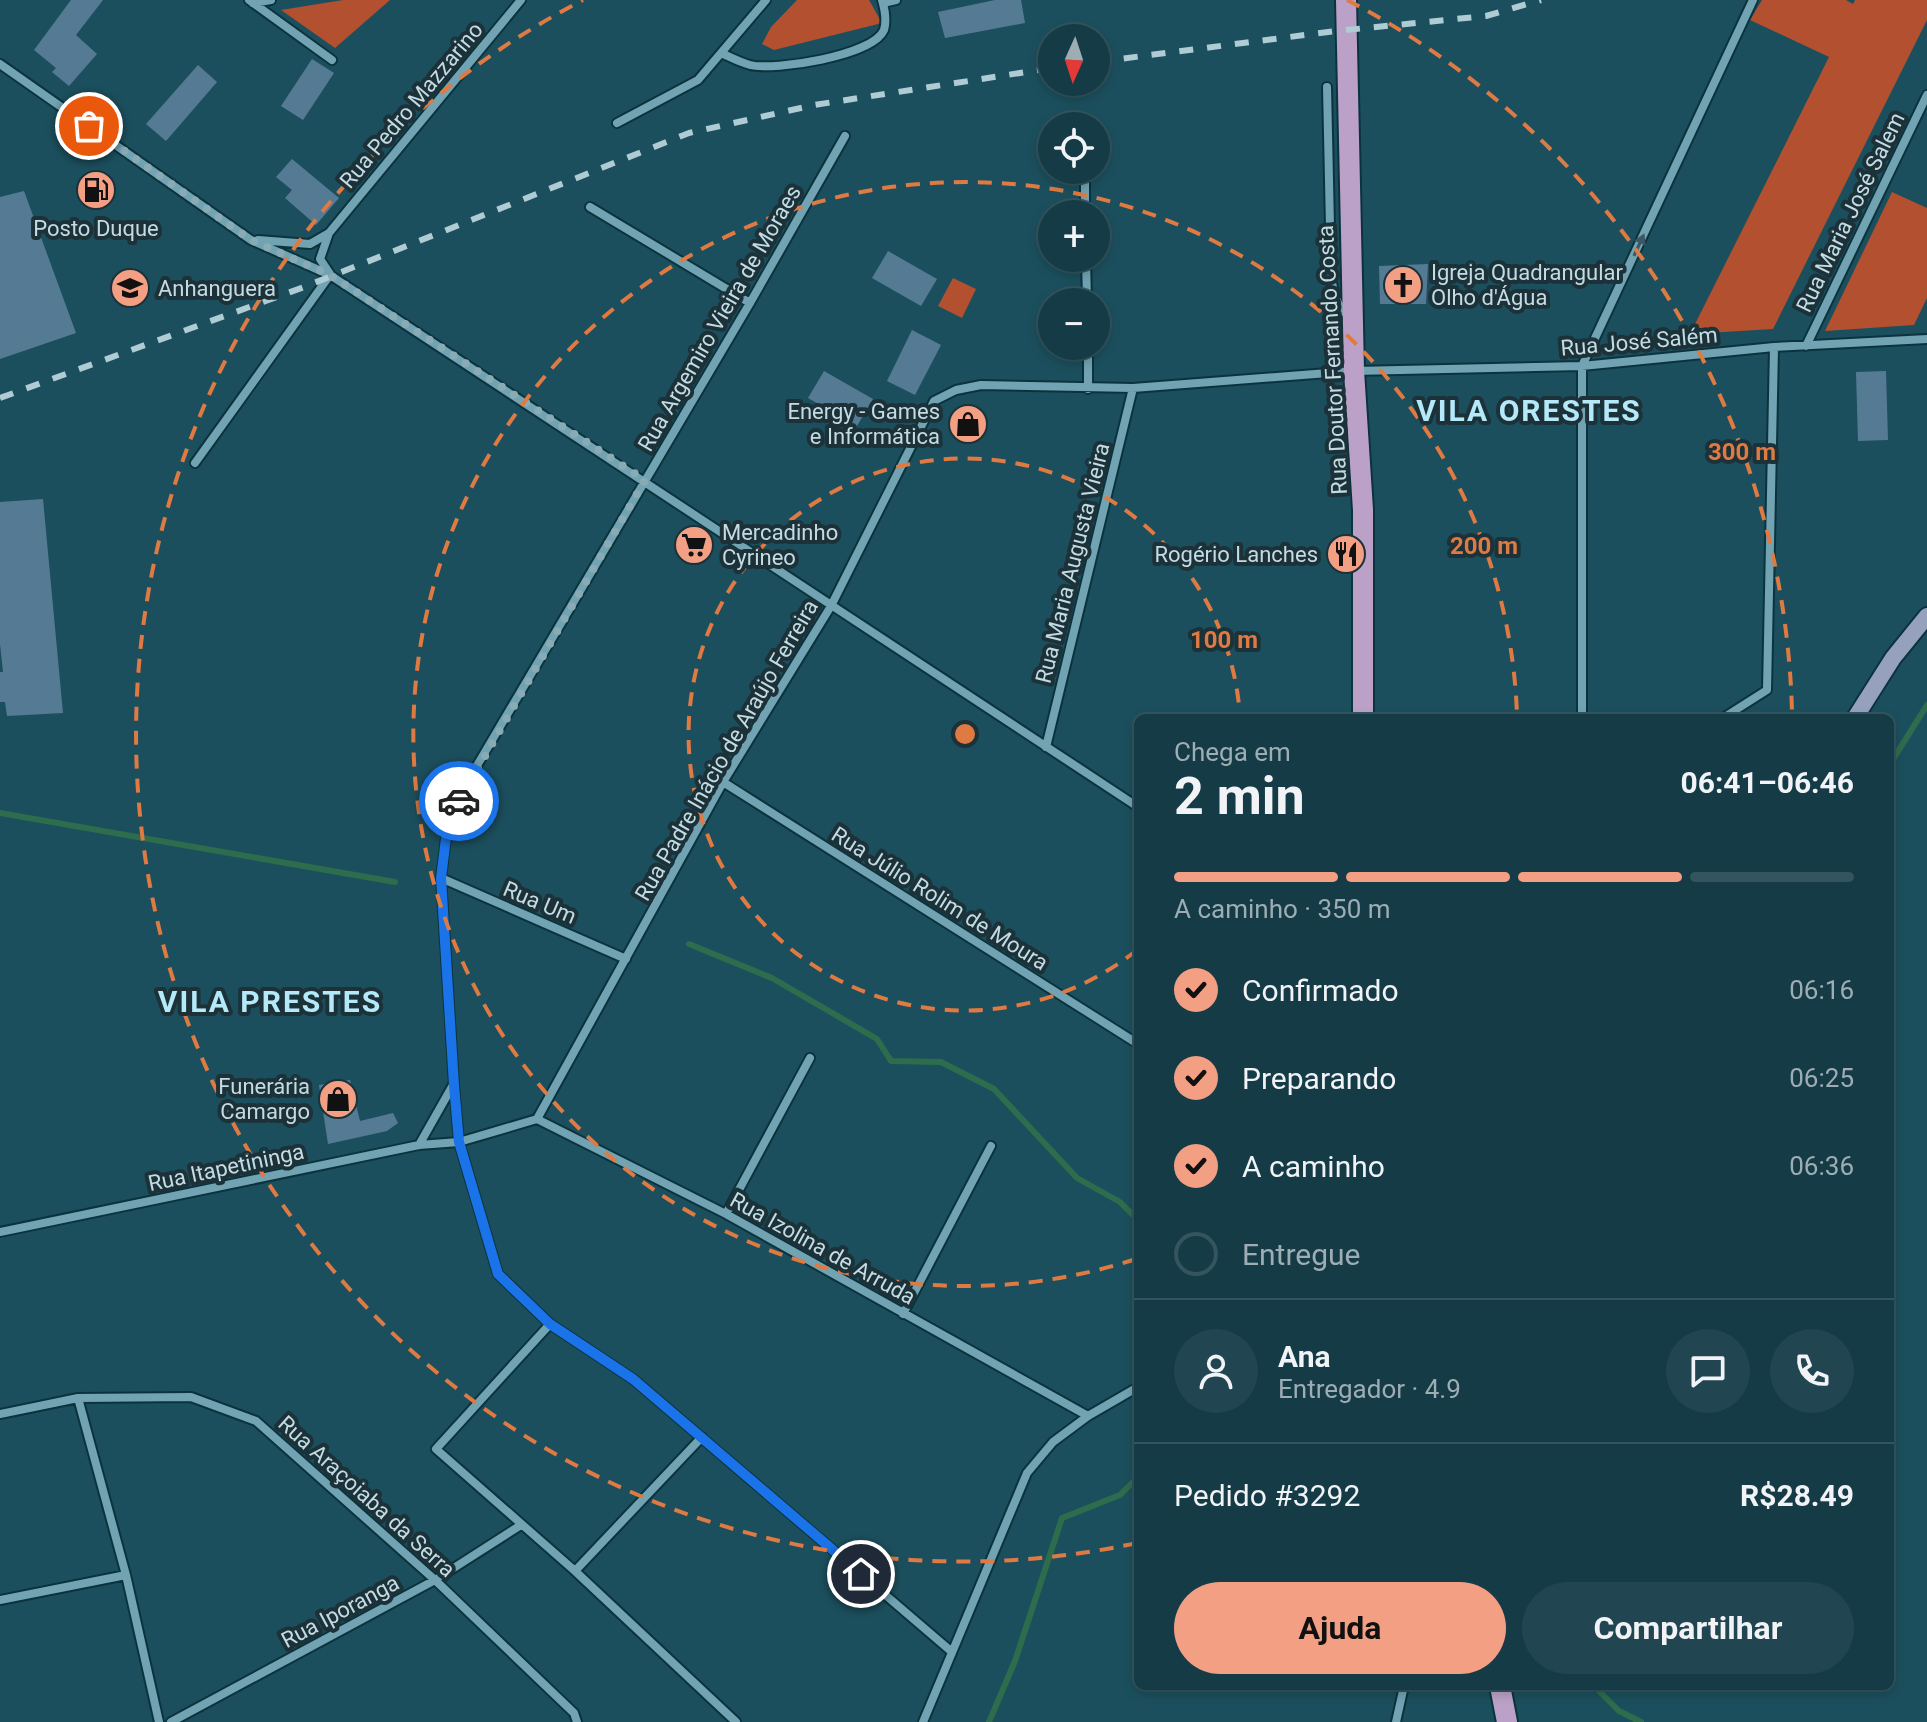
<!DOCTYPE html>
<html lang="pt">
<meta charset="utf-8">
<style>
body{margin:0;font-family:Roboto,sans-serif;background:#224651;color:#f1f3f6;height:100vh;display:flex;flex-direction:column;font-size:30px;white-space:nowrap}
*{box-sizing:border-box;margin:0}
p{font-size:26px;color:#9dadb3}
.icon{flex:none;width:44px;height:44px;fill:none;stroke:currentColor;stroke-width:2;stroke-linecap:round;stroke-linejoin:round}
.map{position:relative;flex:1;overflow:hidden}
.panel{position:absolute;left:1134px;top:714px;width:760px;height:976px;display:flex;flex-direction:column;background:#153b46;border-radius:12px;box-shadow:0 4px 12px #0003,0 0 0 2px #34555f}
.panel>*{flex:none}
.needle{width:52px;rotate:183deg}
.controls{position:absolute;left:1038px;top:24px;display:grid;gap:16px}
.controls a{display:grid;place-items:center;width:72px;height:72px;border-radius:50%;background:#153b46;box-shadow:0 4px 12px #0003,0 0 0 2px #34555f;font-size:40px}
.pin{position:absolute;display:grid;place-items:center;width:68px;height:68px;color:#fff;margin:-34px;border:4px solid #fff;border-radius:50%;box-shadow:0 2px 8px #0007}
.courier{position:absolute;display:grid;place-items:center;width:80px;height:80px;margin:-40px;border:6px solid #1a73e8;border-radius:50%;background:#fff;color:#222;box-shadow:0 2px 10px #0007}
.headline em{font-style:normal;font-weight:700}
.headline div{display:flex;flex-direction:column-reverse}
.headline{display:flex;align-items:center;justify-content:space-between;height:136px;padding:0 40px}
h1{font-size:52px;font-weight:700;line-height:60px}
.bar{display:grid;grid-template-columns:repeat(4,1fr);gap:12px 8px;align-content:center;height:96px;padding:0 40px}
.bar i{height:10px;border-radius:6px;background:#34555f}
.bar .selected{background:#f39f84}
.bar p{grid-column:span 4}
.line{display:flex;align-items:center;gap:20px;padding:0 40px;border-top:2px solid #34555f}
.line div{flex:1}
.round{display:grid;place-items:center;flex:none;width:84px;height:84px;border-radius:42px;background:#224651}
ol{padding:0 40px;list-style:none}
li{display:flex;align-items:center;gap:24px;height:88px}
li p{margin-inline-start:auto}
li .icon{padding:8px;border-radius:50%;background:#f39f84;color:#111;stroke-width:4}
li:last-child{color:#9dadb3}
li i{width:44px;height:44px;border:4px solid #34555f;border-radius:50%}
.button{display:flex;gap:16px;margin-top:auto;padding:16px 40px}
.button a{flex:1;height:92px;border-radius:48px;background:#f39f84;color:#111;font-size:32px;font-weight:700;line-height:92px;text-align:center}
.button a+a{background:#224651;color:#f1f3f6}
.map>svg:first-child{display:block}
.green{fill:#b2502f}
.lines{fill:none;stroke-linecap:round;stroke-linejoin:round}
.stream{stroke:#2d6c4c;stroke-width:6}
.building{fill:#557b94}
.minor-casing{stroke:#0b333d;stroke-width:12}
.secondary-casing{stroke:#0b333d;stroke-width:20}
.primary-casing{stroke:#0b333d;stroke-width:24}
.minor{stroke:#71a3b3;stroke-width:8}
.secondary{stroke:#96a2bd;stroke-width:16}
.primary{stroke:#bba1c7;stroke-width:20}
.rail{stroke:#afccd4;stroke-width:6;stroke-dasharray:14 14;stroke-linecap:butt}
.oneway{fill:#3a5963}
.done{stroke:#89abb5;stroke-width:8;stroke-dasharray:0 14.4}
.route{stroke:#1a73e8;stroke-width:10}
.ring{fill:none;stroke:#df7a42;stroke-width:4;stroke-dasharray:14 10}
.labels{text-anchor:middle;stroke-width:8;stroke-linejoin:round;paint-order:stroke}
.street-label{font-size:22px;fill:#c3dce4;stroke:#1c3138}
.poi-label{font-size:22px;fill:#c3dce4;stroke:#1c3138;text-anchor:start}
.district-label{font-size:30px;font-weight:bold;letter-spacing:2px;fill:#b4e9f9;stroke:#1c3138}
.centre{fill:#df7a42;stroke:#1c3138;stroke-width:4}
.ring-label{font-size:24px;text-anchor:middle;font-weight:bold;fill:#df7a42;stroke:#1c3138;stroke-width:8;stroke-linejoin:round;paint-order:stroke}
</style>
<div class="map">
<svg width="1927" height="1722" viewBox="0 0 1927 1722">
<rect width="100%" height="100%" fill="#1c4f5d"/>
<!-- green -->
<path class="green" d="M343 0H390L335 48 281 10Z
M797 0H869L882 23 774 50 762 44 771 27Z
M1762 0H1846L1853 4 1855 0H1927V20L1773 329 1690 334 1829 57 1750 20Z
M1892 192 1927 208V298L1914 325 1825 331Z
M953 278 976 289 962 318 938 306Z"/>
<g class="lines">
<!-- stream -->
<path class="stream" d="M1890 764 1927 705
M0 813 395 882
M689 944 772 978 877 1039 891 1061 941 1062 994 1089 1077 1178 1120 1202 1138 1220
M1594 1686 1619 1711 1641 1722
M989 1722 1015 1661 1062 1518 1120 1495 1138 1477"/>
</g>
<!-- building -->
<path class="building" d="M71 0H103L76 35 97 54 69 86 52 72 56 68 34 50Z
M995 0H1021L1025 23 945 38 938 12Z
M312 59 334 73 303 120 281 106Z
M198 65 217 82 166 141 146 124Z
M292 159 339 198 316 225 285 198 292 190 276 177Z
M24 191 76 333 0 359V197Z
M888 251 937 279 921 306 872 278Z
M1428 264 1426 304H1380L1379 266Z
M912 330 941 345 915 395 887 381Z
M824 371 873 399 857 426 808 398Z
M1886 371 1888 440 1858 441 1856 372Z
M43 499 63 713 7 716 5 702H0V672H3L0 644V502Z
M350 1080 360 1121 393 1113 398 1123 387 1131 328 1144 319 1085Z"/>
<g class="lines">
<!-- minor casing -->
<g class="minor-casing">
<path id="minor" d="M249 0 332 60
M253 3 271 0
M883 3 896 0
M721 53C730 57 739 62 750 65 774 71 873 56 884 30 887 20 885 10 882 0
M0 64 251 240 330 275 1138 807
M1327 87 1331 274C1333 293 1335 303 1349 317
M617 123 698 80 766 0
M845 136 750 303 462 791 447 830 441 878 454 1085 459 1142 498 1274 550 1324 633 1379 952 1652
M1085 181V214
M590 207 750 303
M329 233 320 259 330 274
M258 240 310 244 329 233 521 0
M1086 258 1087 302
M1088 346V389
M1806 346 1927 95
M195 463 330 275
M1582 718V366L1753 0
M1723 718 1767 690 1774 347
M1046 747 1133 388
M723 782 1138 1044
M441 878 626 959
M537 1119 726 1214 1088 1416
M419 1145 453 1085
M726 1214 810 1058
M0 1232 419 1145 459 1142 537 1119 723 782 831 606 934 401 956 390 981 385 1133 388 1354 371 1582 366 1774 347 1927 339
M903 1314 991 1146
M550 1324 436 1449 575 1571 736 1722
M78 1398 126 1575 159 1722
M0 1414 78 1398 191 1397 256 1421 435 1580 574 1713 577 1722
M575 1571 702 1437
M0 1600 126 1575
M171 1722 435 1580 521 1525
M923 1722 1027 1473 1053 1442 1088 1416 1138 1387
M1396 1722 1404 1686"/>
</g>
<!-- secondary casing -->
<g class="secondary-casing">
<path id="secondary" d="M1855 718 1893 658 1927 616"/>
</g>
<!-- primary casing -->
<g class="primary-casing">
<path id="primary" d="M1346 0 1354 371 1363 510V718
M1500 1686 1507 1722"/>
</g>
<!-- minor -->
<use href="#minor" class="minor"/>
<!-- secondary -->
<use href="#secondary" class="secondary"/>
<!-- primary -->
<use href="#primary" class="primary"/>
<!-- rail -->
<path class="rail" d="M1096 62 1336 31 1486 16 1541 0
M0 398 304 287 689 133 814 105 1052 68"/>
</g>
<!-- one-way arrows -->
<defs><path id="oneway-solid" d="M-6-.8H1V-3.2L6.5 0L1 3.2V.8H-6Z" transform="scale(2)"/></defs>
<use class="oneway" href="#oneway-solid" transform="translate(1639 245) rotate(-65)"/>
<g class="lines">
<!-- done -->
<path class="done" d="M89 126 251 240 330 275 645 480 459 801"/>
<!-- route -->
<path class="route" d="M459 801 447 830 441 878 454 1085 459 1142 498 1274 550 1324 633 1379 861 1574"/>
</g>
<!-- distance rings -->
<g class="ring">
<path d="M1137 950A276 276 0 1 1 1240 717"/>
<path d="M1136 1259A552 552 0 1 1 1517 715"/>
<path d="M1137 1543A827 827 0 0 1 583 0M1347 0A827 827 0 0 1 1792 712"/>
</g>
<!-- icons -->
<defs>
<g id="fuel-disc" transform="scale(2)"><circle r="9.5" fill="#f39f84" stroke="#1c3138"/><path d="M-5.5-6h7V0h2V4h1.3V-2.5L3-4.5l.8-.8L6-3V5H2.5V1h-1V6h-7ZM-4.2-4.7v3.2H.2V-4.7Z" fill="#111"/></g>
<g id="church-disc" transform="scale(2)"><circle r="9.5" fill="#f39f84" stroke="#1c3138"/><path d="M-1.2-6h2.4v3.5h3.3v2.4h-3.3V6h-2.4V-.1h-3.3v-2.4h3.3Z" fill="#111"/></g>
<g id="university-disc" transform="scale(2)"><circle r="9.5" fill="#f39f84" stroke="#1c3138"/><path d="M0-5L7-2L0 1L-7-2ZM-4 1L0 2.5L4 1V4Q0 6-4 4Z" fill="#111"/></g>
<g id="shop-disc" transform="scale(2)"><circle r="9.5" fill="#f39f84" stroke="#1c3138"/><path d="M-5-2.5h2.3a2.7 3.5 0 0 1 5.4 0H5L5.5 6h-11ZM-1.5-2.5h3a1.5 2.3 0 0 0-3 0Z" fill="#111"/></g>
<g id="supermarket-disc" transform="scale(2)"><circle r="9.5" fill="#f39f84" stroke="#1c3138"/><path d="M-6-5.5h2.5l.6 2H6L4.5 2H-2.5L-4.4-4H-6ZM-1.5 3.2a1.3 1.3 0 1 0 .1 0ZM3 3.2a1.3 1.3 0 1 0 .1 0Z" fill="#111"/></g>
<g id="restaurant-disc" transform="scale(2)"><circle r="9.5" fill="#f39f84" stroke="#1c3138"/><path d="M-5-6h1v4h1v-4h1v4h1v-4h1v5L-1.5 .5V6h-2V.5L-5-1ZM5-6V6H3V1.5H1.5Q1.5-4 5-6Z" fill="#111"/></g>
</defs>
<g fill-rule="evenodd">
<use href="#fuel-disc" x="96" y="190"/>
<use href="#church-disc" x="1403" y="285"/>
<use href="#university-disc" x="130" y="288"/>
<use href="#shop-disc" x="968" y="424"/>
<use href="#supermarket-disc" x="694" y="545"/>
<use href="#restaurant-disc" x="1346" y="554"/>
<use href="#shop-disc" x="338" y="1099"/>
</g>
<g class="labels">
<!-- street labels -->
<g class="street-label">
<text transform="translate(411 105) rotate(-50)" y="8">Rua Pedro Mazzarino</text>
<text transform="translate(1850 212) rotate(-64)" y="8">Rua Maria José Salem</text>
<text transform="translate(719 318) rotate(-60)" y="8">Rua Argemiro Vieira de Moraes</text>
<text transform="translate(1639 341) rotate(-5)" y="8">Rua José Salém</text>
<text transform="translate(1332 360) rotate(-93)" y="8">Rua Doutor Fernando Costa</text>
<text transform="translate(1072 563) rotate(-76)" y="8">Rua Maria Augusta Vieira</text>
<text transform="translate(726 750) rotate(-60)" y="8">Rua Padre Inácio de Araújo Ferreira</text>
<text transform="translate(940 898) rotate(32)" y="8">Rua Júlio Rolim de Moura</text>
<text transform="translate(540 902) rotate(23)" y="8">Rua Um</text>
<text transform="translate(226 1167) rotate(-12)" y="8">Rua Itapetininga</text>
<text transform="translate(823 1248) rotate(29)" y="8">Rua Izolina de Arruda</text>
<text transform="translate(367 1496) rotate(42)" y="8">Rua Araçoiaba da Serra</text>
<text transform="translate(340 1611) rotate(-28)" y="8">Rua Iporanga</text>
</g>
<!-- poi labels -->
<g class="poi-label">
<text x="96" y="236" text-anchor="middle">Posto Duque</text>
<text x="1431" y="280">Igreja Quadrangular<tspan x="1431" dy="25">Olho d'Água</tspan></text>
<text x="158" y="296">Anhanguera</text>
<text x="940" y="419" text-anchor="end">Energy - Games<tspan x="940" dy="25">e Informática</tspan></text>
<text x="722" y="540">Mercadinho<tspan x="722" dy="25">Cyrineo</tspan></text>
<text x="1318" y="562" text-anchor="end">Rogério Lanches</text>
<text x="310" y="1094" text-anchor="end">Funerária<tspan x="310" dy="25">Camargo</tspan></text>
</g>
<!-- district labels -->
<g class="district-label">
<text x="1529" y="421">VILA ORESTES</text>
<text x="270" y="1012">VILA PRESTES</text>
</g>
</g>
<circle cx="965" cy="734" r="12" class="centre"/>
<g class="ring-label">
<text x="1742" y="460">300 m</text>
<text x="1484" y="554">200 m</text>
<text x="1224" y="648">100 m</text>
</g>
</svg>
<div class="controls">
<a><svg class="needle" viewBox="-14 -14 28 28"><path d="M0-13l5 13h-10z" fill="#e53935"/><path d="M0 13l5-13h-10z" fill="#9dadb3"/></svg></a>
<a><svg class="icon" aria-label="locate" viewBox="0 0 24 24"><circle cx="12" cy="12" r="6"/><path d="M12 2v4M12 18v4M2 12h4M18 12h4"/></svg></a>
<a>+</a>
<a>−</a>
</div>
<div class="pin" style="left:89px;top:126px;background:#ea580c"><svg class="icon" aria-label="bag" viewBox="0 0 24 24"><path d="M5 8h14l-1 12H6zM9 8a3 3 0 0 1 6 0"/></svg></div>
<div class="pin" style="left:861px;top:1574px;background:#1f2937"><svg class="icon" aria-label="home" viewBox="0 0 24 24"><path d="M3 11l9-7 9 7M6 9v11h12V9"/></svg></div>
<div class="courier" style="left:459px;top:801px"><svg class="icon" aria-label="car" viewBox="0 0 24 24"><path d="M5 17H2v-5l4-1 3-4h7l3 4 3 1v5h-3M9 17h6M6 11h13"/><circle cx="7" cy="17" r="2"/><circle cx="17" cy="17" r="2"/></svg></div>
<section class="panel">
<div class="headline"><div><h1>2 min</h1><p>Chega em</p></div><em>06:41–06:46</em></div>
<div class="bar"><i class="selected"></i><i class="selected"></i><i class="selected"></i><i></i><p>A caminho · 350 m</p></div>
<ol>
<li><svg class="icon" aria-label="check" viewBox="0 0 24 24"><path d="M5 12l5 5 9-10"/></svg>Confirmado<p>06:16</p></li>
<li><svg class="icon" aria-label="check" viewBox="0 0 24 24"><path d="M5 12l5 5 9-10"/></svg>Preparando<p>06:25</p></li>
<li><svg class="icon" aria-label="check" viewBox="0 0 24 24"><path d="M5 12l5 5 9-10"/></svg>A caminho<p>06:36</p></li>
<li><i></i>Entregue</li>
</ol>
<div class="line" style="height:144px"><a class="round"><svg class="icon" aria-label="person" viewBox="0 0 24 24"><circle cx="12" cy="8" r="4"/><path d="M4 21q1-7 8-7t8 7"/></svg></a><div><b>Ana</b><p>Entregador · 4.9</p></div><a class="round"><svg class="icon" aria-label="chat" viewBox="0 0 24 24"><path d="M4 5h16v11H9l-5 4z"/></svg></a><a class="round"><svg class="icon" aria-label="phone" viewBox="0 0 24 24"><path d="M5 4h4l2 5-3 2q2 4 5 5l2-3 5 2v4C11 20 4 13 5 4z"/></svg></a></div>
<div class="line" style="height:104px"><div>Pedido #3292</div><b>R$28.49</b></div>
<div class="button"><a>Ajuda</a><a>Compartilhar</a></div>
</section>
</div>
